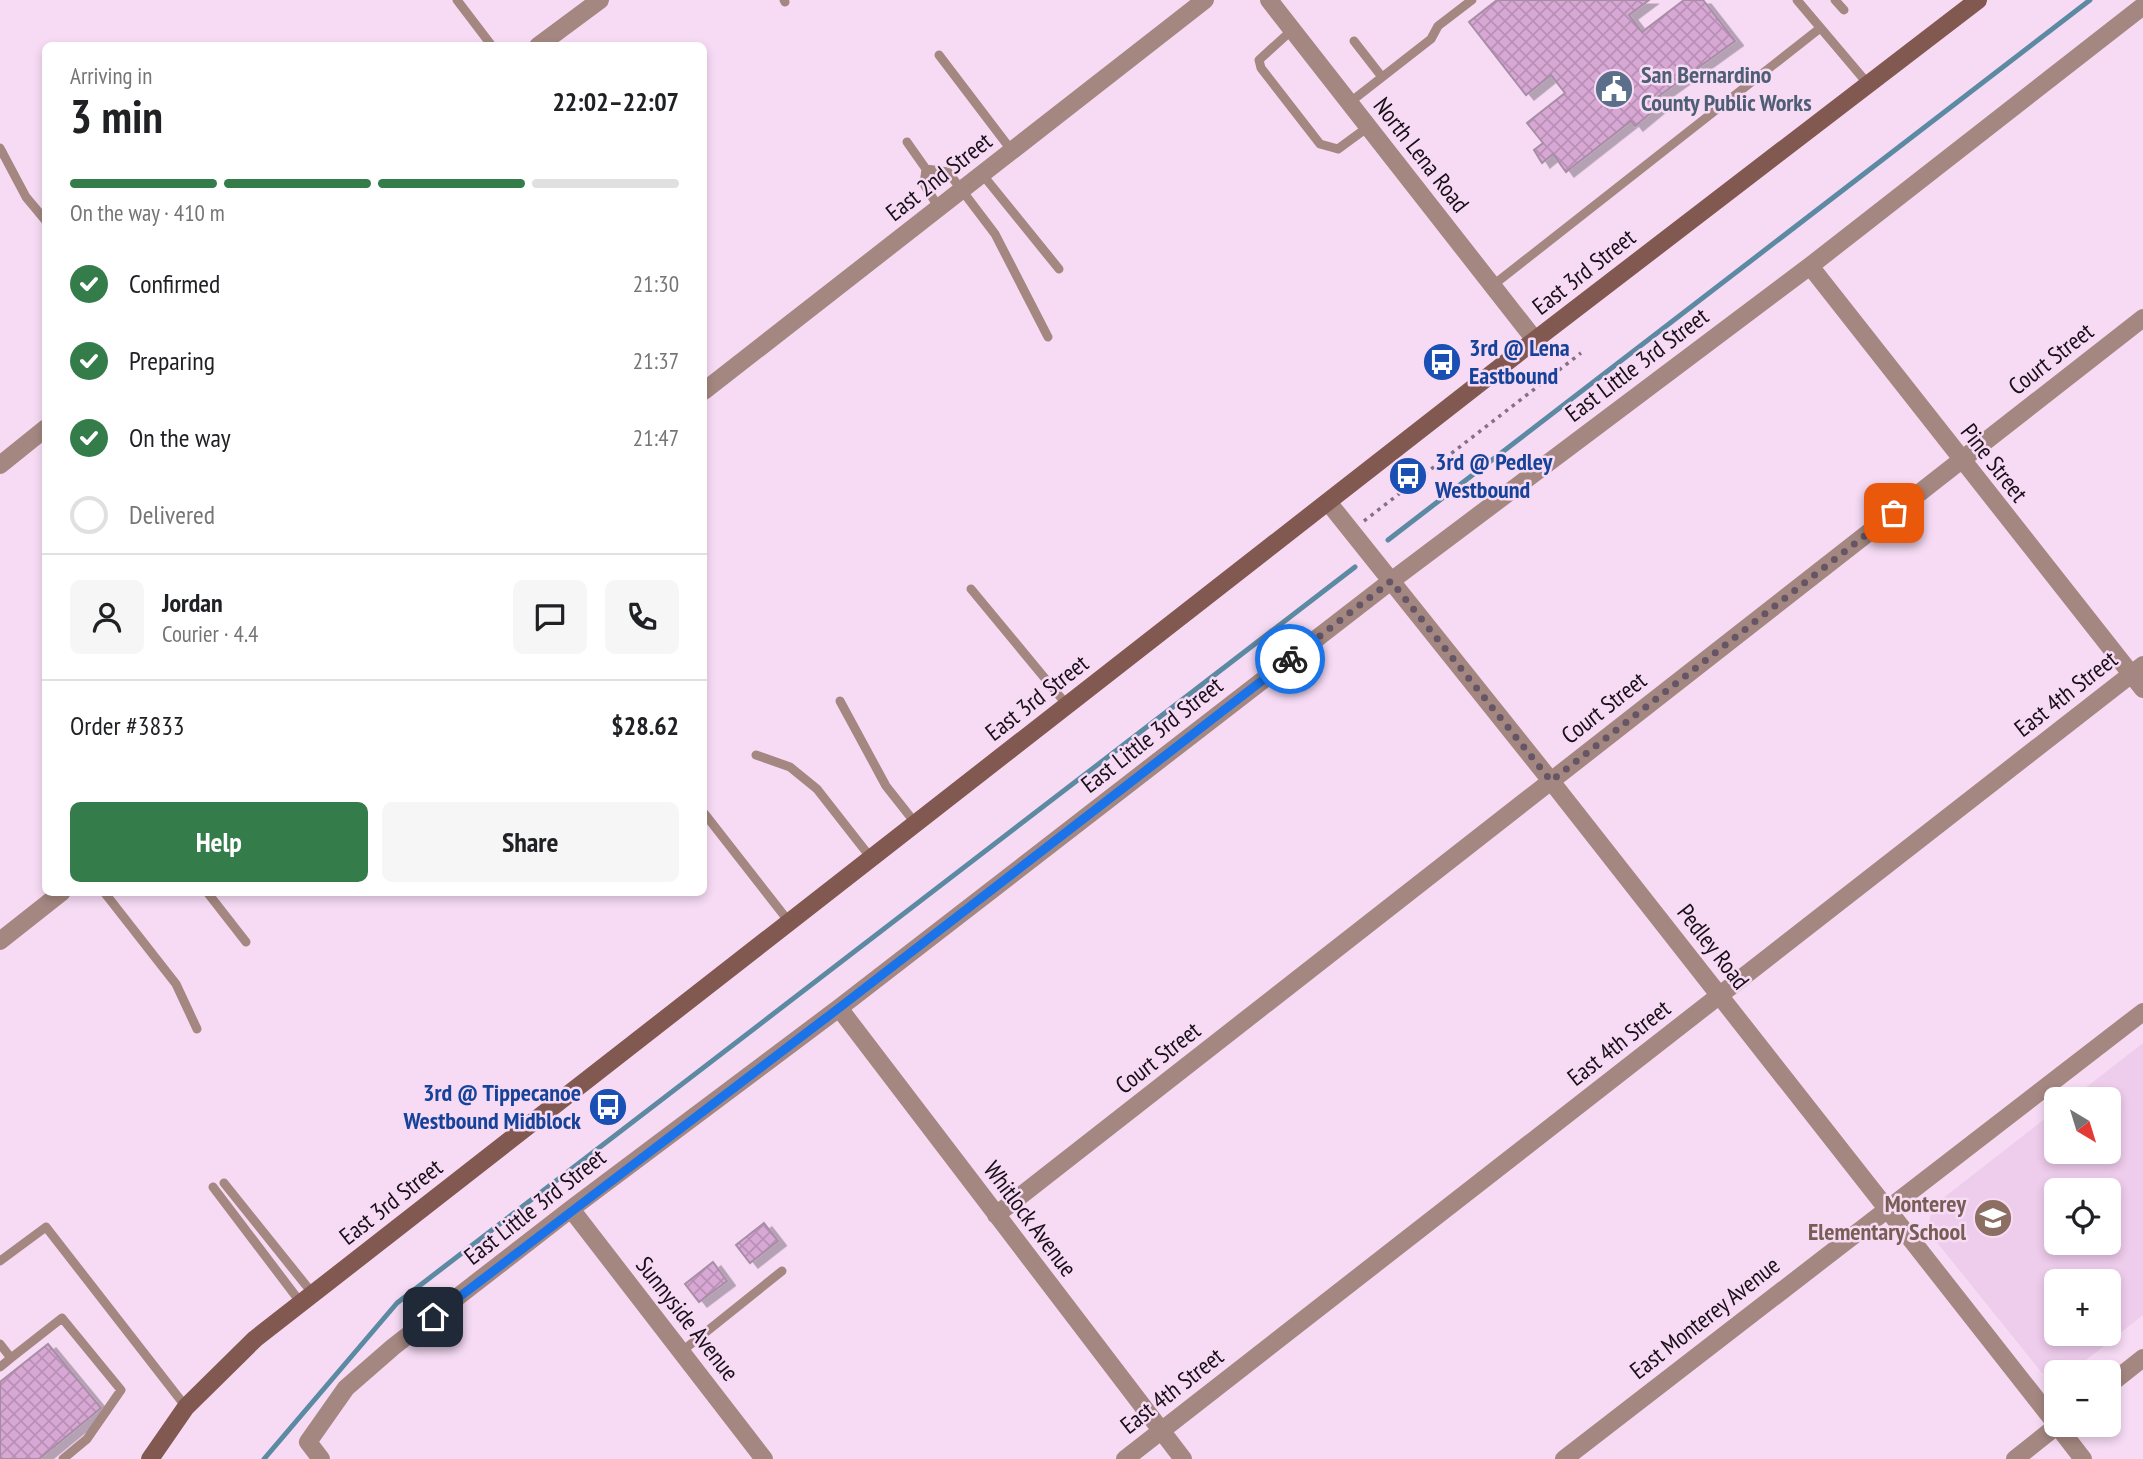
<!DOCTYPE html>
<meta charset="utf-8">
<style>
body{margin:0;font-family:"PT Sans Narrow",sans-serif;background:#f6f6f6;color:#202124;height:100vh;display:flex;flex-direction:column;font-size:26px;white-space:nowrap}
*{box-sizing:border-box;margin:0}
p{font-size:23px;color:#757577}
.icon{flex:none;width:38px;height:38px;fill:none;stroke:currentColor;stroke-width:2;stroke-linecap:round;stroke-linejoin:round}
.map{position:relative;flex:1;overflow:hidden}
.side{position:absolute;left:42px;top:42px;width:665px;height:854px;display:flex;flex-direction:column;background:#fff;border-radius:10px;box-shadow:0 4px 10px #0003}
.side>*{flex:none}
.needle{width:46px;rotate:142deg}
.fabs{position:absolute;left:2044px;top:1087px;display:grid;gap:14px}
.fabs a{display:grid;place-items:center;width:77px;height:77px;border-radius:10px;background:#fff;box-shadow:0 4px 10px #0003;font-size:35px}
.pin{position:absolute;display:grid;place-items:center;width:60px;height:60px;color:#fff;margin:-30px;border-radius:14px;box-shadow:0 4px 10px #0006}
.courier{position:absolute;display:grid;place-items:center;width:70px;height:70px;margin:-35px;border:5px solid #1a73e8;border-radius:50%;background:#fff;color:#222;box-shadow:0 2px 9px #0007}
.summary em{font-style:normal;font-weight:700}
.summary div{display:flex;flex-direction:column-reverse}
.summary{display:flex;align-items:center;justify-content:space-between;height:119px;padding:0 28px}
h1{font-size:46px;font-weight:700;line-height:52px}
.bar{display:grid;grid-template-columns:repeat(4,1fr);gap:10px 7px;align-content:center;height:84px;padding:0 28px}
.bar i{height:9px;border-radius:5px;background:#e0e0e0}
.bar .selected{background:#347d4b}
.bar p{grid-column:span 4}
.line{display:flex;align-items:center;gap:18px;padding:0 28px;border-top:2px solid #e0e0e0}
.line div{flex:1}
.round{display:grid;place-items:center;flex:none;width:74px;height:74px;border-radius:10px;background:#f6f6f6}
ol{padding:0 28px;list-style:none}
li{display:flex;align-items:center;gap:21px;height:77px}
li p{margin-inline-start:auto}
li .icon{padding:7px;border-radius:50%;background:#347d4b;color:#fff;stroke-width:4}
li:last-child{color:#757577}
li i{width:38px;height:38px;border:4px solid #e0e0e0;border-radius:50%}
.button{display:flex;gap:14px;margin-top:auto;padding:14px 28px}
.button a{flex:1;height:80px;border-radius:10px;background:#347d4b;color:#fff;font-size:28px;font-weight:700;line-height:80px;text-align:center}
.button a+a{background:#f6f6f6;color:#202124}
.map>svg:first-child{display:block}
.built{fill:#eeccec;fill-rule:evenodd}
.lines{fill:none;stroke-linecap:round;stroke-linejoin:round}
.stream{stroke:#5d8aa3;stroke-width:5}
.building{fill:url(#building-cross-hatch);stroke:#a78da5;stroke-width:2;filter:url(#shadow)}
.path{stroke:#847283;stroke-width:3.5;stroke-dasharray:3.5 5;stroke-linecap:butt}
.service{stroke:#a48780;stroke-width:9}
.minor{stroke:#a48780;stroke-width:18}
.tertiary{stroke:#a48780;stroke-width:18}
.secondary{stroke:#825951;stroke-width:18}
.done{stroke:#665665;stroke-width:7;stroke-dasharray:0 12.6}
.route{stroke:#1a73e8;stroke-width:9}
.labels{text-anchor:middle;stroke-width:5;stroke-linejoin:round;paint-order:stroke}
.service-label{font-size:24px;font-weight:bold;fill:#4e5e75;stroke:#f7dbf5;text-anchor:start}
.street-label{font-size:24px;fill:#180f18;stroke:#f7dbf5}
.transit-label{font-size:24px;font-weight:bold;fill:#164399;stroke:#f7dbf5;text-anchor:start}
.education-label{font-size:24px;font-weight:bold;fill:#785e54;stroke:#f7dbf5;text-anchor:end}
</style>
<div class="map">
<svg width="2143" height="1459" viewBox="0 0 2143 1459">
<defs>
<pattern id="building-cross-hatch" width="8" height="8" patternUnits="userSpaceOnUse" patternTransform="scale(1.75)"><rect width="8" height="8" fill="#d8a8d5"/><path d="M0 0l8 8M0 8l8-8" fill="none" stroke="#b98fb6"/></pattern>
<filter id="shadow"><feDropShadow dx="8" dy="4.5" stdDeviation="0" flood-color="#0004"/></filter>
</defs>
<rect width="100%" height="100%" fill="#f7dbf5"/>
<!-- built -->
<path class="built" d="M2143 1043V1315L2071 1372H2056V1375L2042 1373 1927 1230 1933 1206 2056 1110V1152H2109V1099H2071ZM2056 1190H2109V1242H2056ZM2056 1281H2109V1334H2056Z"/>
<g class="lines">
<!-- stream -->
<path class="stream" d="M1388 540 2090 0
M264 1459 397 1303 1355 567"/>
</g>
<!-- building -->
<path class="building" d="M1497 0H1649L1629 15 1642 32 1684 0H1703L1735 41 1652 101 1658 107 1635 126 1631 121 1566 172 1553 154 1542 163 1534 150 1543 143 1527 123 1565 93 1551 75 1526 95 1469 22Z
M764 1223 778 1241 750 1263 736 1245Z
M713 1262 727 1281 699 1302 685 1284Z
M48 1344 101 1408 39 1459H0V1382Z"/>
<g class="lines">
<!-- path -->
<path class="path" d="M1364 521 1581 353"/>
<!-- service -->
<path class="service" d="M457 0 492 46
M784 0 785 2
M1797 0 1868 84
M1835 0 1844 10
M1292 30 1259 60 1261 68 1320 144 1338 149 1368 127
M1354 41 1382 77
M939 55 1012 151
M1349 103 1431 39 1438 26 1472 0
M907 142 926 169 948 172 995 234 1048 337
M0 148 26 197 46 221
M926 169 924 184 939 208
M982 174 1059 269
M1492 286 1819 29
M971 589 1067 705
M840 701 886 786 916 824
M756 755 790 767 817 789 871 858
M704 813 790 923
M104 892 176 984 197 1029
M207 892 246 942
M224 1183 313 1294
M213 1187 301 1303
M0 1261 46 1227 186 1407
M0 1344 11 1358 0 1367
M681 1352 782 1271
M11 1358 62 1318 121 1390 87 1439 63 1459"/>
<!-- minor -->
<path class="minor" d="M1810 266 2143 689
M704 391 1205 0
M1328 502 1551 781 2056 1424
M0 941 62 892
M839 1008 1183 1459
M571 1209 764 1459
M996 1215 2143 318
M2056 1424 2083 1459
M321 1459 308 1442 346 1388 393 1347 571 1209 839 1008 1391 581 1810 266 2143 6
M1125 1459 2143 665
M1564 1459 2143 1012"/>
<!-- tertiary -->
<path class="tertiary" d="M1269 0 1535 340
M538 46 600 0
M0 465 46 428
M2109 1385 2143 1358
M2015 1459 2059 1424"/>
<!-- secondary -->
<path class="secondary" d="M150 1459 186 1407 255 1339 1535 340 1978 0"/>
</g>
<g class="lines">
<!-- done -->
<path class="done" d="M1290 659 1391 581 1551 781 1894 513"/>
<!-- route -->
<path class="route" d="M433 1317 839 1008 1290 659"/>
</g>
<!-- icons -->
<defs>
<g id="civic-disc" transform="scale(2.0125)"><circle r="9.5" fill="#5c6f8a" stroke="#f7dbf5"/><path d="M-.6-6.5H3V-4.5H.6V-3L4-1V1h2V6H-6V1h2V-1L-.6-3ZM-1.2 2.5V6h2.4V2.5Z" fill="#fff"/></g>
<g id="bus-disc" transform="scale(2.0125)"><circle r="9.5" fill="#1a4fb4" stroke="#f7dbf5"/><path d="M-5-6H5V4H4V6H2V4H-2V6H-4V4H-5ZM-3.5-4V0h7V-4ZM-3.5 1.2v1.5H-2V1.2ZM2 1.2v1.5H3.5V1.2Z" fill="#fff"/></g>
<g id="school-disc" transform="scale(2.0125)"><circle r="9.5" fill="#8d6e63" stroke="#f7dbf5"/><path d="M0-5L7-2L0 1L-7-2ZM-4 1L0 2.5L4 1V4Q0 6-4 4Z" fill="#fff"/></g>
</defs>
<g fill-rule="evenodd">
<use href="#civic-disc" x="1614" y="89"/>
<use href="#bus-disc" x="1442" y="362"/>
<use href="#bus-disc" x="1408" y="476"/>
<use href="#bus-disc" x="608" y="1107"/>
<use href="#school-disc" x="1993" y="1218"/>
</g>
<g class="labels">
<!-- service labels -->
<g class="service-label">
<text x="1641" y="83">San Bernardino<tspan x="1641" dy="28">County Public Works</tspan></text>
</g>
<!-- street labels -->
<g class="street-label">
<text transform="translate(1421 155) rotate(52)" y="8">North Lena Road</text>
<text transform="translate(939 177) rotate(-38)" y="8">East 2nd Street</text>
<text transform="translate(1584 272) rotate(-38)" y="8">East 3rd Street</text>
<text transform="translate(2051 359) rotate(-38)" y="8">Court Street</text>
<text transform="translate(1637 365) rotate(-37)" y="8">East Little 3rd Street</text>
<text transform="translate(1994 463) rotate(52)" y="8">Pine Street</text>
<text transform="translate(2066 694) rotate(-38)" y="8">East 4th Street</text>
<text transform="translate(1037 698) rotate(-38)" y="8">East 3rd Street</text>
<text transform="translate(1604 708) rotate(-38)" y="8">Court Street</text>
<text transform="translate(1152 735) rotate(-38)" y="8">East Little 3rd Street</text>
<text transform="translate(1713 947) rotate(52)" y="8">Pedley Road</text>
<text transform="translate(1619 1043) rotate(-38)" y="8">East 4th Street</text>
<text transform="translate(1158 1058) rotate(-38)" y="8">Court Street</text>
<text transform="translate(391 1202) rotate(-38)" y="8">East 3rd Street</text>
<text transform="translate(535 1207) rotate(-38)" y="8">East Little 3rd Street</text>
<text transform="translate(1030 1219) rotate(53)" y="8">Whitlock Avenue</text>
<text transform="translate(1705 1318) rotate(-38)" y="8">East Monterey Avenue</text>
<text transform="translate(687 1319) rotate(52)" y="8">Sunnyside Avenue</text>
<text transform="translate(1172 1391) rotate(-38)" y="8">East 4th Street</text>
</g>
<!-- transit labels -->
<g class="transit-label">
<text x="1469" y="356">3rd @ Lena<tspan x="1469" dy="28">Eastbound</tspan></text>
<text x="1435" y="470">3rd @ Pedley<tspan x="1435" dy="28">Westbound</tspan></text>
<text x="581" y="1101" text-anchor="end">3rd @ Tippecanoe<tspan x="581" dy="28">Westbound Midblock</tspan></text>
</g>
<!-- education labels -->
<g class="education-label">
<text x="1966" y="1212">Monterey<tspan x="1966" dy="28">Elementary School</tspan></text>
</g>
</g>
</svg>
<div class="fabs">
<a><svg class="needle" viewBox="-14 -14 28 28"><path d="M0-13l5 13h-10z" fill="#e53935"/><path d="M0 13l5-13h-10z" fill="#757577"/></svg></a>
<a><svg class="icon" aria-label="locate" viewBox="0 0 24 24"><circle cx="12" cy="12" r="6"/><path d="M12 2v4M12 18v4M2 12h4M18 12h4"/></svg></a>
<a>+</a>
<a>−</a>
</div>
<div class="pin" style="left:1894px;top:513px;background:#ea580c"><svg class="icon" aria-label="bag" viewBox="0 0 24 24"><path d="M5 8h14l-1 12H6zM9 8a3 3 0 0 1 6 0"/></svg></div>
<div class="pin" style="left:433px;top:1317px;background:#1f2937"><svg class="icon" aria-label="home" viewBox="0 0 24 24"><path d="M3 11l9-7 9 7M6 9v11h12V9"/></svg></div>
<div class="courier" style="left:1290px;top:659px"><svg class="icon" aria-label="bike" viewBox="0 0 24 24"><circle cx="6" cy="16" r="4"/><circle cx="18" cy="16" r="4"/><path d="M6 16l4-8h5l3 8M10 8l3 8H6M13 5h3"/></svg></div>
<section class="side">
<div class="summary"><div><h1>3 min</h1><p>Arriving in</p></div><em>22:02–22:07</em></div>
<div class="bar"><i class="selected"></i><i class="selected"></i><i class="selected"></i><i></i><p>On the way · 410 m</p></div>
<ol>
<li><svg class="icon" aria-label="check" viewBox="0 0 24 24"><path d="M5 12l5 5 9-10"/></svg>Confirmed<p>21:30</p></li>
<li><svg class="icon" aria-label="check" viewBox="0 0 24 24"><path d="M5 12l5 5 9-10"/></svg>Preparing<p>21:37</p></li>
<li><svg class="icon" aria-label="check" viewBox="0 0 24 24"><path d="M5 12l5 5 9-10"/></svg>On the way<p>21:47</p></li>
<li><i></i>Delivered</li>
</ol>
<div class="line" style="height:126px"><a class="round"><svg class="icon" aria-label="person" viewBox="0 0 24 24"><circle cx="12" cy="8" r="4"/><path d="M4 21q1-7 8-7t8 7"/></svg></a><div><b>Jordan</b><p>Courier · 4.4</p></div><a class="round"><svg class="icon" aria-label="chat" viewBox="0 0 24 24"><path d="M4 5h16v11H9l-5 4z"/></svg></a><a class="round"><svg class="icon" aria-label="phone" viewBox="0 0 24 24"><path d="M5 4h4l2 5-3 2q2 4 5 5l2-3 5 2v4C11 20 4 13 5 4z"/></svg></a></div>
<div class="line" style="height:91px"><div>Order #3833</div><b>$28.62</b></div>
<div class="button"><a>Help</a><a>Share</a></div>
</section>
</div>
